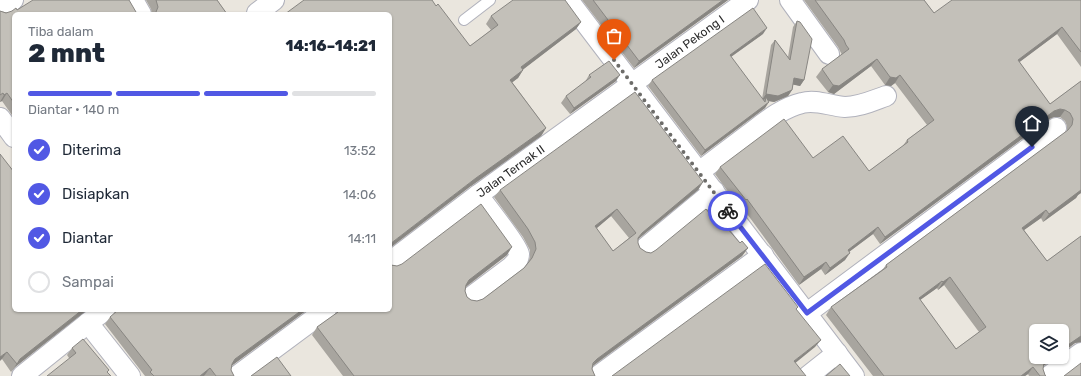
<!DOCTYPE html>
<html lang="id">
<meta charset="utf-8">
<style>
body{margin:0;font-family:Rubik,sans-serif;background:#f2f2f3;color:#1f2937;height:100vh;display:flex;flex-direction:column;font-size:15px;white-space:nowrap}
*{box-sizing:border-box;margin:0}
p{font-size:13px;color:#747a83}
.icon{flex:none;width:22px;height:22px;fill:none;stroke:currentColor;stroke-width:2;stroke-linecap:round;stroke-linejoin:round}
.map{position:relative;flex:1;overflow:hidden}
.drawer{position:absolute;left:12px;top:12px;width:380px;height:300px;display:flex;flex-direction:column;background:#fff;border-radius:6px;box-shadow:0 1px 3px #0004}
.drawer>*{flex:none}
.fabs{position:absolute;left:1029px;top:324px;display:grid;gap:8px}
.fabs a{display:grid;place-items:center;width:40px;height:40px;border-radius:6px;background:#fff;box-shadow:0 1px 3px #0004;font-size:20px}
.pin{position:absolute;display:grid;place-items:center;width:34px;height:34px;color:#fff;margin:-41px -17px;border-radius:50% 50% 50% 0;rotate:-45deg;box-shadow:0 0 4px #0007}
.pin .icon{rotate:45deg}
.courier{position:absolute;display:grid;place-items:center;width:40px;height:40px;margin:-20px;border:3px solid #5158e4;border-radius:50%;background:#fff;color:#222;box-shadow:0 1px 5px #0007}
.headline em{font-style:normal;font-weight:800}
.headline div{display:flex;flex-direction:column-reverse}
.headline{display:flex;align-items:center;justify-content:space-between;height:68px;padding:0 16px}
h1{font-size:26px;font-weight:800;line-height:30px}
.bar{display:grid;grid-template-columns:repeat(4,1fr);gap:6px 4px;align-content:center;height:48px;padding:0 16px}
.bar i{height:5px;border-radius:3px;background:#e0e1e3}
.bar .selected{background:#5158e4}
.bar p{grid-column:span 4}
ol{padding:0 16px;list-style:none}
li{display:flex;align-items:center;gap:12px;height:44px}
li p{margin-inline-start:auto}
li .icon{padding:4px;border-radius:50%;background:#5158e4;color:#fff;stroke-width:4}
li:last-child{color:#747a83}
li i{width:22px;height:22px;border:2px solid #e0e1e3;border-radius:50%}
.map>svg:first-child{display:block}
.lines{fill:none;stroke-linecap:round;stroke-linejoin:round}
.service-casing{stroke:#b1b2bc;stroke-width:12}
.minor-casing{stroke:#b1b2bc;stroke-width:22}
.service{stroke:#fff;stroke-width:10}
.minor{stroke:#fff;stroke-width:20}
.wall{fill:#a8a59f;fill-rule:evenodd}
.shaded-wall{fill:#888682}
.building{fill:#c3c0b9;stroke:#888682;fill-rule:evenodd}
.done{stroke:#6d6c69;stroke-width:4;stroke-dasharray:0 7.2}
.route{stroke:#5158e4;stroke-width:5}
.labels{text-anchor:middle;stroke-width:3;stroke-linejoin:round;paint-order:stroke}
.street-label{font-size:12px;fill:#2a2a2a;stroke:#fff}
</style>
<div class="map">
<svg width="1081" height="376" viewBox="0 0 1081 376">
<rect width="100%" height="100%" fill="#eae6de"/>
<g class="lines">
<!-- service casing -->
<g class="service-casing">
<path id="service" d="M464 20 490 0"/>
</g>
<!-- minor casing -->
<g class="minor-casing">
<g id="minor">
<path d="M133 0 141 14"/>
<path d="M568 0 854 376"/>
<path d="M790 0 829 54"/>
<path d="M0 9 13 0"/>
<path d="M257 13 274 0"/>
<path d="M0 118 14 137"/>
<path d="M699 172C715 160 731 148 748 135 764 123 781 108 802 103 816 99 830 106 845 107 859 107 872 101 886 96"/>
<path d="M644 249 714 191"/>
<path id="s1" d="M390 262 478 195 748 0"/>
<path d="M471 297 511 267C515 263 519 260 519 254 518 246 485 205 478 195"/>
<path d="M105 310 88 323 130 376"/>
<path d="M807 313 1056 128"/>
<path d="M22 376 88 323"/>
<path d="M237 376 326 310"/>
<path d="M598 376 763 255"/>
<path d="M808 376 837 353"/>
<path d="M1049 376 1081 353"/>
</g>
</g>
<!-- service -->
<use href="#service" class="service"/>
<!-- minor -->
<use href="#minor" class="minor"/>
</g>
<!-- wall -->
<path class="wall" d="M146 0H217L227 14H152L151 9Z
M582 0H728L634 68Z
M804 0H924L934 13 1081 0V67L1057 34 1019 62 1050 104 1081 81V193L1078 195 1076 198 1043 222 1041 218 1024 230 1047 261 1081 236V342L1075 343 1043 366V369L1045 375 1046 376H1029L1028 374 1025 376H873L826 315 831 307 883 269 886 265 1067 131V126L1065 121 1060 117H1054L1049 119 880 244 873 234 849 252 845 260 825 275 821 269 799 285 742 207 740 208 715 174 720 167 813 158 869 171 902 147 907 140 927 125 895 83 891 86 885 85 871 66 834 94 828 92 816 77 822 69 842 55 838 47ZM944 285 979 332 956 349 920 300 937 288 938 290Z
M436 6 470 46 491 30 486 24 491 16 581 22 576 29 523 69V70L518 78 512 82 546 128 541 136 471 186Z
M0 11 14 14V118L2 101 0 102Z
M797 21 804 80 800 86 793 84 792 90 788 96 774 102 768 101 765 108 701 156 648 86 652 80 763 34 731 57 762 99 771 45 775 40 788 57 793 27Z
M589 75 616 81 570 114 561 103 566 96 585 82Z
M703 182 698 190 638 239V243L640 248 646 252 651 253 718 224 740 243 748 248 742 256 593 366 592 369 595 376H343L312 335 317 327 337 313V310H390L391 265 397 266 507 255 466 287 465 291 467 297 471 300 477 301 483 299 524 268 528 263 530 257V250L523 237 494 197 500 190ZM611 216 629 238 613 251 596 228Z
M14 310H87L15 367 11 372 2 359Z
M116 310H213L214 311 215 310H307L231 366V370L234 376H145L105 324 110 317 116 313Z
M72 348 107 372 69 358 67 355Z"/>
<!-- shaded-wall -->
<path class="shaded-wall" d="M723 0H728L634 68 639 61Z
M581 22 576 29 516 75 521 67Z
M1062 27 1057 34 1013 67 1018 60Z
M767 28 763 34 725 61 730 55Z
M877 59 871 66 834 94 828 92 833 85Z
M523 70 518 78 505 88 510 80Z
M620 75 616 81 570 114 574 108Z
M900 75 895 83 891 86 885 85 890 77Z
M794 78 804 80 800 86 790 84Z
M792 90 788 96 774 102 765 100 766 97 764 100H762L766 94Z
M7 93 2 101 0 102 4 95Z
M769 102 765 108 701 156 705 150Z
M1060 109 1065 110 1060 117H1054L1049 119 880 244 885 237 1054 111Z
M546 128 541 136 471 186 390 248V244L476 178Z
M703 182 698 190 637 240 642 233Z
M1081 189V193L1078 195 1076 198 1043 222 1049 214Z
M617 209 611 216 590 234 595 226Z
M1046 210 1041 218 1017 235 1022 228Z
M878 227 873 234 842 257 848 250Z
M512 247 507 255 464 288 461 292 469 280Z
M748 248 742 256 591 367 588 371 597 359Z
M850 253 845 260 825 275 830 268Z
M826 262 821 269 799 285 804 277Z
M950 277 944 285 938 290 943 282Z
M942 281 937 288 913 305 919 298Z
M82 310H87L15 367 11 372 20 359Z
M302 310H307L230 367 235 359Z
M1080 336H1081V342L1075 343 1062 353V349Z
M821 340 815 347 788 369 794 361Z
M7 352 2 359 0 361V357Z
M1051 357H1056L1042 367 1047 359Z
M1033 367 1028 374 1025 376H1021Z
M210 368 204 376H200Z"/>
<!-- building -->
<path class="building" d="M33 0H129L136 12 138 14H14V103L7 93 4 95 3 93 0 95V11L6 13 12 11 16 8 17 10Z
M156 0H217L227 14H154L156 12 158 7Z
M304 0H432L436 6 438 4 470 46 498 25 491 16 513 0H565L581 22 521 67 523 70 510 80 546 128 476 178 390 244V14H285Z
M593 0H723L639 61Z
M815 0H924L934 13 952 0H1081V52L1062 27 1018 60 1050 104 1081 81V190L1049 214 1046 210 1022 228 1047 261 1081 236V336L1062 349V331H1036V357H1051L1047 359 1044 363 1043 369 1045 375 1046 376H1040L1033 367 1021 376H884L831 307 887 267 886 265 1068 130 1072 125 1073 119 1070 113 1065 110 1060 109 1054 111 885 237 878 227 848 250 850 253 830 268 826 262 804 277 747 199 746 200 720 167 784 119 813 158 843 136 869 171 908 142 907 140 934 120 900 75 896 78 890 77 877 59 839 86 833 85 822 69 849 49 846 45 844 40ZM950 277 986 327 956 349 919 298 942 281 943 282Z
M753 8 767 28 730 55 765 102 766 97 769 102 705 150 652 80Z
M797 21 800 22 812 39 804 80 794 78 792 90 778 96 766 94 775 40 790 60Z
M609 61 620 75 574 108 566 96 591 77 589 75Z
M635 92 703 182 642 233 638 238V243L640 248 646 252 651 253 656 250 706 209 718 224 721 221 740 243 742 241 748 248 597 359 593 363 592 369 595 376H354L317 327 338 312 339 310H390V264L391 265 397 266 402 264 481 204 512 247 469 280 466 285 465 291 467 297 471 300 477 301 483 299 524 268 532 258 536 249 535 242 528 229 500 190ZM617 209 636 233 613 251 595 226Z
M0 154 14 172V310H82L20 359 17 364 7 352 0 357Z
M765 264 798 307 796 309 821 340 794 361 806 376H612Z
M118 310H213L214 311 215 310H302L235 359 232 364 231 370 234 376H216L210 368 200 376H154L150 372 152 370 110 317Z
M83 339 109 370 107 372 111 376H47L76 353 72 348Z
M277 357 291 376H251Z
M1081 363V376H1064Z
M840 364 850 376H826Z"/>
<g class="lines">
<!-- done -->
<path class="done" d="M614 60 728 211"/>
<!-- route -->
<path class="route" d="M728 211 807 313 1032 147"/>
</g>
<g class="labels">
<!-- street labels -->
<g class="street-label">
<text dy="4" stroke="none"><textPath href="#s1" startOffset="372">Jalan Pekong I</textPath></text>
<text dy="4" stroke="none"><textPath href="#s1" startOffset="151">Jalan Ternak II</textPath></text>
</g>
</g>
</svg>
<div class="fabs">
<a><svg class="icon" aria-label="layers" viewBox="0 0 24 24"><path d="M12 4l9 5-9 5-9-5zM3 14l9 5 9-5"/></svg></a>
</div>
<div class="pin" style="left:614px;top:60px;background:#ea580c"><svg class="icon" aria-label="bag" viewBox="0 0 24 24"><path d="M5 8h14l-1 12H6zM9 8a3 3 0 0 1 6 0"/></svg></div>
<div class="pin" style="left:1032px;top:147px;background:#1f2937"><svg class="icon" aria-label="home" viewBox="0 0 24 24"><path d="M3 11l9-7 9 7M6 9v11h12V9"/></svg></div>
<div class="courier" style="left:728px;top:211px"><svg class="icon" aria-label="bike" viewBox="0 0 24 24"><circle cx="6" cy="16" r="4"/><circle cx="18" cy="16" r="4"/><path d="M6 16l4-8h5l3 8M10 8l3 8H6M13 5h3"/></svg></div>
<section class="drawer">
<div class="headline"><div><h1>2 mnt</h1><p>Tiba dalam</p></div><em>14:16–14:21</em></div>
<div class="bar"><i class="selected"></i><i class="selected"></i><i class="selected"></i><i></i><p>Diantar · 140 m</p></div>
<ol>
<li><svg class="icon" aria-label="check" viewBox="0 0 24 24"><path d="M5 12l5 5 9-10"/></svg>Diterima<p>13:52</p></li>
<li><svg class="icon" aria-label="check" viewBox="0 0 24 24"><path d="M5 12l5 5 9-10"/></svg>Disiapkan<p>14:06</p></li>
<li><svg class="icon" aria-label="check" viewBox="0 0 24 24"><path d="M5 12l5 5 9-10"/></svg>Diantar<p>14:11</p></li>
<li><i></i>Sampai</li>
</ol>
</section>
</div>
